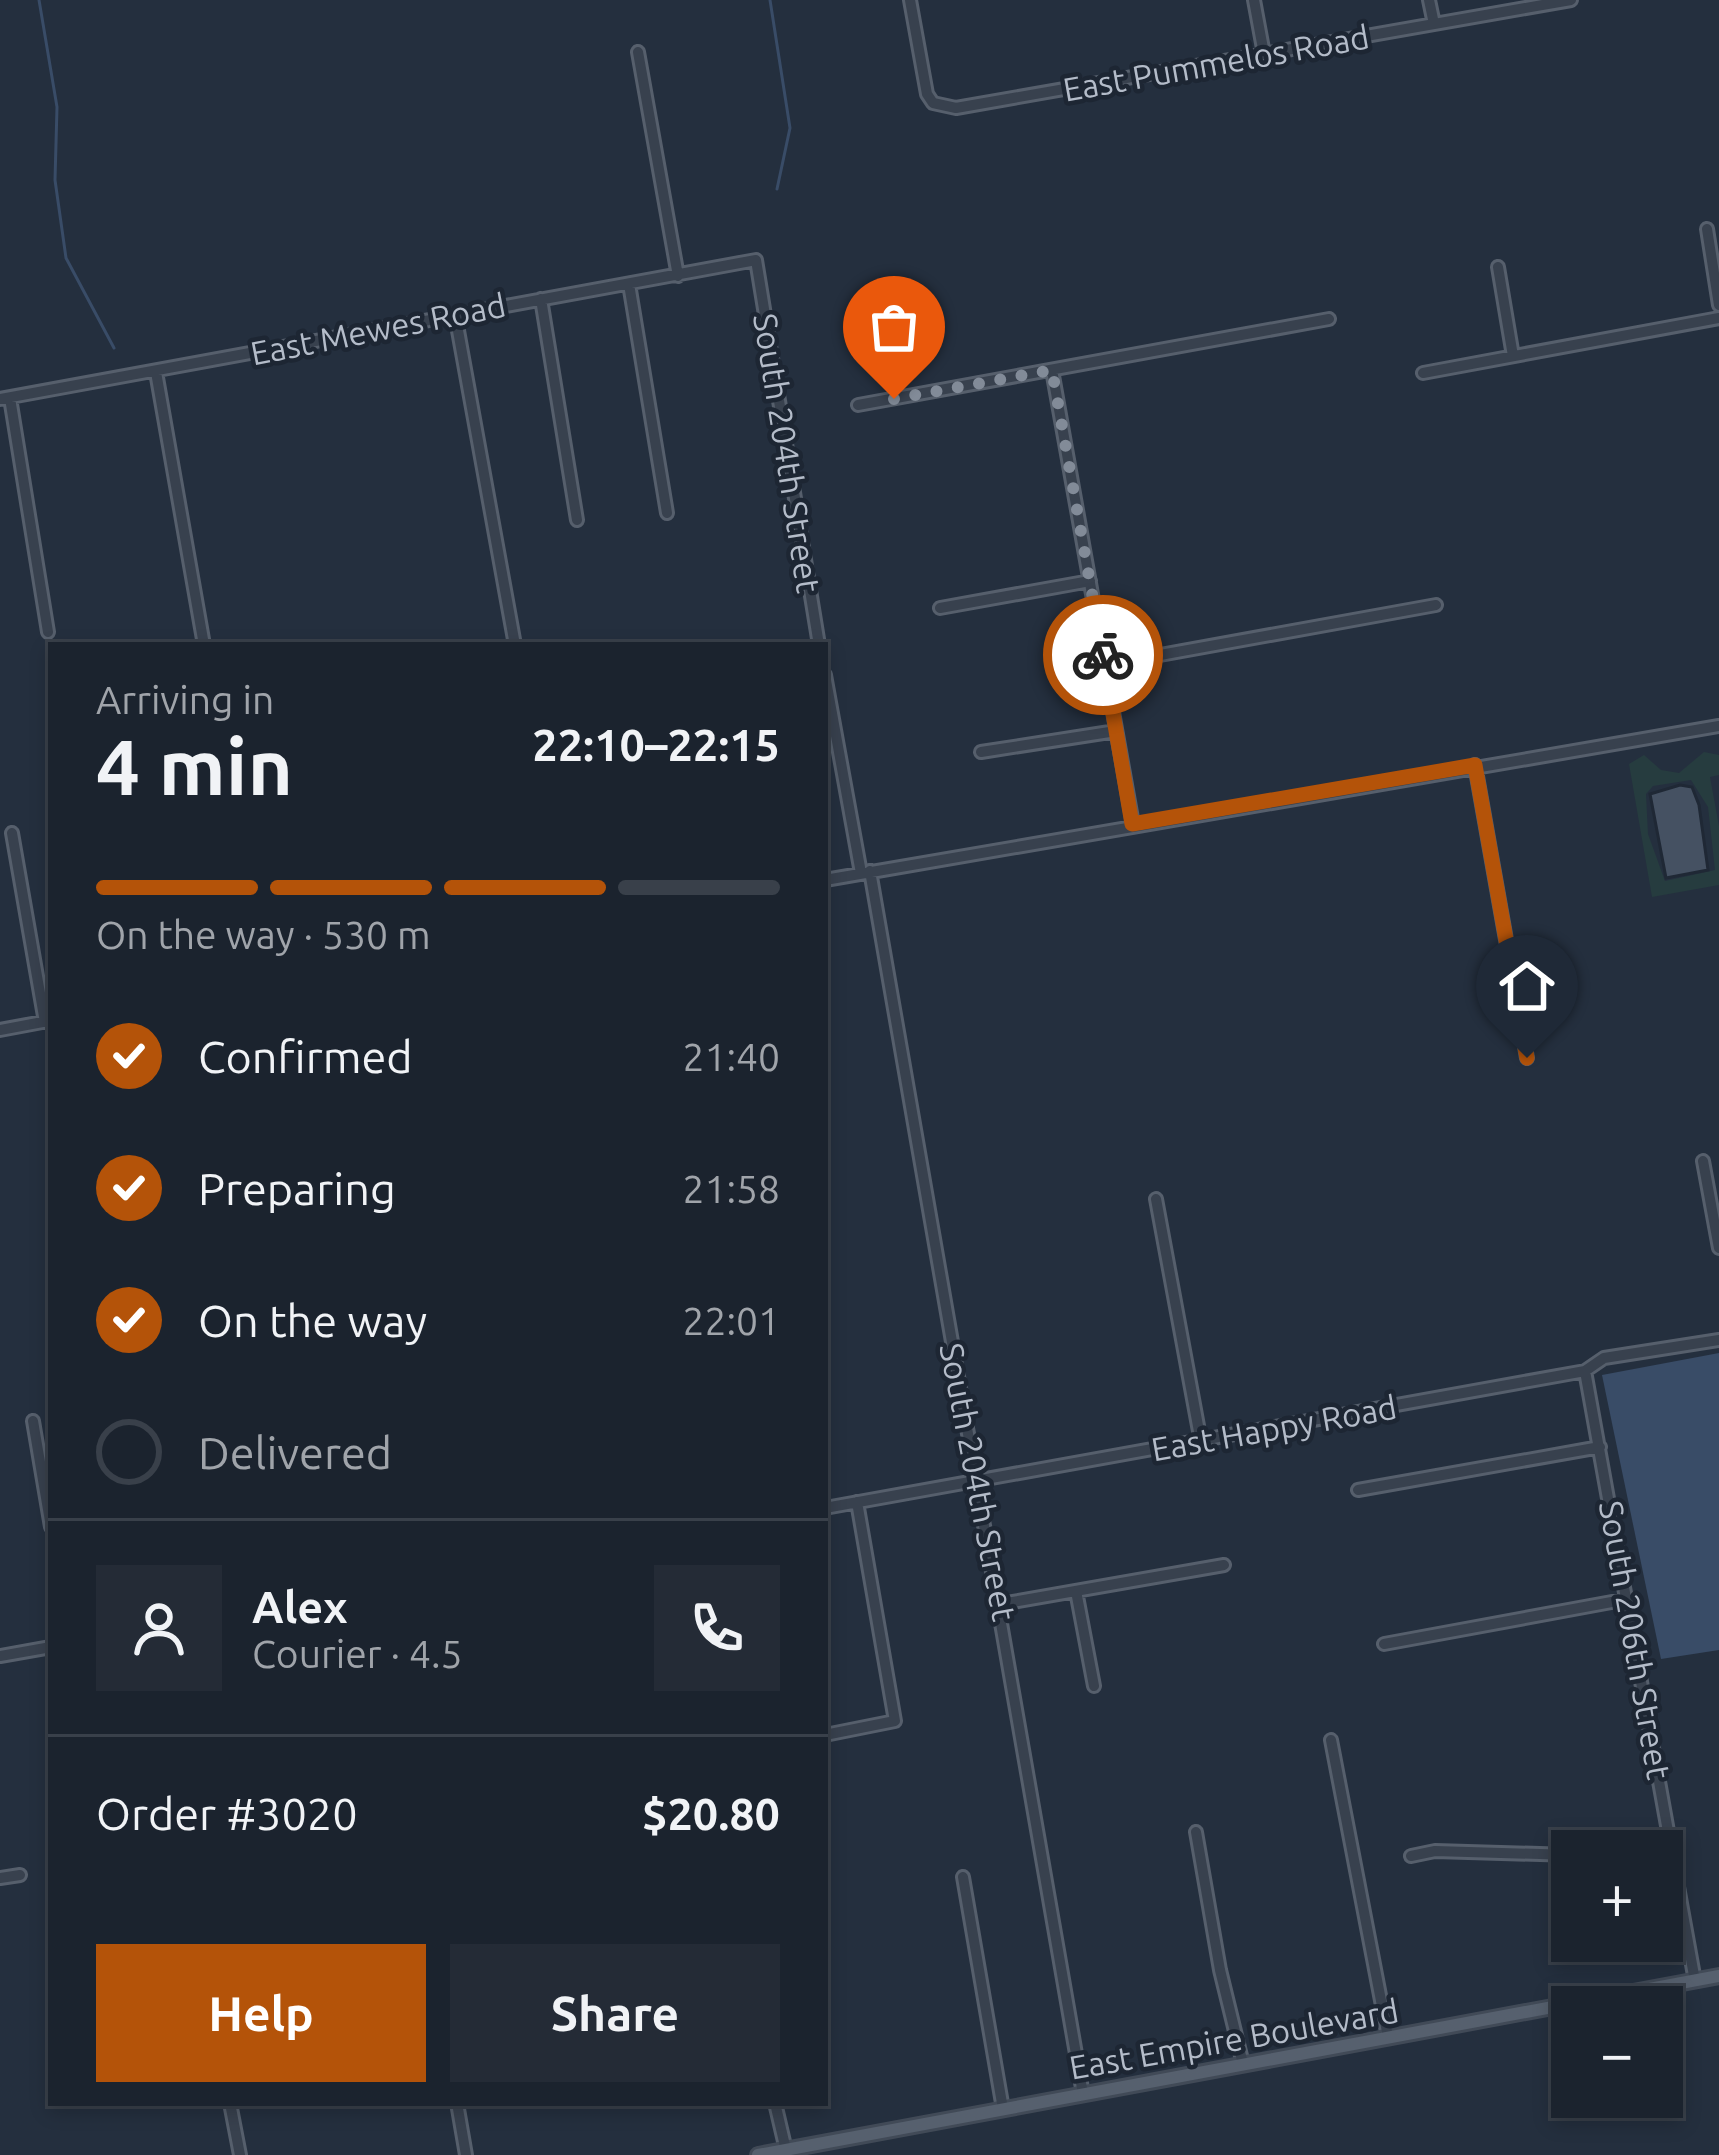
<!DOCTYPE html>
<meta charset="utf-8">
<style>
body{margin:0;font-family:Ubuntu,sans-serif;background:#242b36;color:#f1f3f6;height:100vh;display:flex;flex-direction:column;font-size:45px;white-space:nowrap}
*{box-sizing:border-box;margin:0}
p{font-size:39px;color:#a0a4aa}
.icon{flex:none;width:66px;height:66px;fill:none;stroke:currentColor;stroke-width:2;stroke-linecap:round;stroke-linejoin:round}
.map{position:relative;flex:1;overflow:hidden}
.details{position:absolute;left:48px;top:642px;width:780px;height:1464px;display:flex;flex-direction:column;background:#1b232e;border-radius:0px;box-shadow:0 6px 18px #0003,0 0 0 3px #39404a}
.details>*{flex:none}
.buttons{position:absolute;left:1551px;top:1830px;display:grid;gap:24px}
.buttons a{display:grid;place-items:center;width:132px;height:132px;border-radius:0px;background:#1b232e;box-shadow:0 6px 18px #0003,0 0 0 3px #39404a;font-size:60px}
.pin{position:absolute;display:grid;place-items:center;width:102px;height:102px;color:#fff;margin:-123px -51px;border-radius:50% 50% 50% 0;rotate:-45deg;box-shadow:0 0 12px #0007}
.pin .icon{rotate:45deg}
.courier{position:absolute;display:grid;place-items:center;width:120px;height:120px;margin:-60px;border:9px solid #b45309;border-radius:50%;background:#fff;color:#222;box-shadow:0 3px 15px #0007}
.headline em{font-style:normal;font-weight:700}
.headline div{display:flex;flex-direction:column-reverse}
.headline{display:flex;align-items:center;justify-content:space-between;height:204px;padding:0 48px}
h1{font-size:78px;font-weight:700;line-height:90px}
.bar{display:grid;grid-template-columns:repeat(4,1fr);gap:18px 12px;align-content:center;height:144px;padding:0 48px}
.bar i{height:15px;border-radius:9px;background:#39404a}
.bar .current{background:#b45309}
.bar p{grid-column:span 4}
.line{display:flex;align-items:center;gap:30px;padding:0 48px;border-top:3px solid #39404a}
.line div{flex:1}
.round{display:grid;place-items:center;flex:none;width:126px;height:126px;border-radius:0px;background:#242b36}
ol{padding:0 48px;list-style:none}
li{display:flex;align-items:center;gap:36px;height:132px}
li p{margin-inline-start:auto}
li .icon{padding:12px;border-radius:50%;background:#b45309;color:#fff;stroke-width:4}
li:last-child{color:#a0a4aa}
li i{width:66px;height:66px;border:6px solid #39404a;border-radius:50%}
.action{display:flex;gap:24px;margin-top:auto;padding:24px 48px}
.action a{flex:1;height:138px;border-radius:0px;background:#b45309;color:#fff;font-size:48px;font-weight:700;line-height:138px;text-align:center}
.action a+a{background:#242b36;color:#f1f3f6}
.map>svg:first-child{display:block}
.green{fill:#263c3f;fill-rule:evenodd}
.water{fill:#394c67}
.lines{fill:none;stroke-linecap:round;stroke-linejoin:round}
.stream{stroke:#394c67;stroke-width:3}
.building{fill:#455162;stroke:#1f2835;stroke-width:3}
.minor-casing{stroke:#565f6c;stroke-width:16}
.major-casing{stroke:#414a57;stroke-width:18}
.minor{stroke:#38414e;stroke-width:10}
.major{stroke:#56606e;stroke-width:12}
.done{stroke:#828b98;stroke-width:12;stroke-dasharray:0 21.6}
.route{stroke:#b45309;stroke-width:15}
.labels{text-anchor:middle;stroke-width:9;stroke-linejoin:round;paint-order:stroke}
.street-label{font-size:33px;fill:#b4bcc9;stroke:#1d2633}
</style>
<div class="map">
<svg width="1719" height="2155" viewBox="0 0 1719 2155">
<rect width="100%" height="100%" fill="#242f3e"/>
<!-- green -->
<path class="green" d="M1704 752 1719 755V775L1710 777 1719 826V885L1652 897 1629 764 1644 755 1661 770 1679 773ZM1691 780 1708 807 1715 870 1665 881 1648 834 1646 794 1653 786Z"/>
<!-- water -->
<path class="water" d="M1719 1353V1650L1661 1659 1602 1375Z"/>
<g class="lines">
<!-- stream -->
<path class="stream" d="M39 0 57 107 55 180 66 258 114 348
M770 0 790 128 777 189"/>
</g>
<!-- building -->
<path class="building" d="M1680 785 1692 787 1699 805 1708 870 1666 878 1650 794Z"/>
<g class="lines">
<!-- minor casing -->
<g class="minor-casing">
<path id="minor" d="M910 0 927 94 933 103 956 108 1571 0
M1254 0 1264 54
M1429 0 1434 24
M638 52 678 276
M1707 229 1719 305
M1498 267 1513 356
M629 284 667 513
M541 299 577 520
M455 314 515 645
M1052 370 1133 824
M156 372 204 645
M1423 373 1719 318
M10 398 48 632
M0 399 756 260 819 645
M858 405 1329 319
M940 608 1090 581
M1105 665 1436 605
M825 675 861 873
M981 752 1116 731
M1475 765 1527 1058
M12 833 45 1022
M870 871 1083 2094
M825 880 1719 726
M0 1030 48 1021
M1703 1161 1719 1248
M1156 1199 1201 1442
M1585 1371 1695 1981
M33 1421 51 1527
M1358 1490 1600 1447
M825 1508 1585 1371 1604 1358 1719 1340
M1076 1591 1094 1686
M1001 1604 1224 1565
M1384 1644 1628 1599
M0 1656 51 1647
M825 1735 895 1721 857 1502
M1331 1740 1388 2037
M1196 1832 1220 1970 1243 2064
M1411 1856 1435 1851 1572 1855
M963 1877 1003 2109
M0 1878 20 1875
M230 2103 240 2155
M457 2103 466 2155
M775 2103 786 2150"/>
</g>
<!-- major casing -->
<g class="major-casing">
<path id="major" d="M758 2155 1719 1976"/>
</g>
<!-- minor -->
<use href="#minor" class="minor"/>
<!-- major -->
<use href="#major" class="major"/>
</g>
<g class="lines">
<!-- done -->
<path class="done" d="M894 399 1052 370 1103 655"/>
<!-- route -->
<path class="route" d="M1103 655 1132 824 1475 765 1527 1058"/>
</g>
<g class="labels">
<!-- street labels -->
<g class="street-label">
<text transform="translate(1216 63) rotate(-10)" y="12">East Pummelos Road</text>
<text transform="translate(378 329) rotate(-11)" y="12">East Mewes Road</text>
<text transform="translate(787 453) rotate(81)" y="12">South 204th Street</text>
<text transform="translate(1274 1428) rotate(-10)" y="12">East Happy Road</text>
<text transform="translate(978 1482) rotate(79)" y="12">South 204th Street</text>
<text transform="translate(1635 1640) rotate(80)" y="12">South 206th Street</text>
<text transform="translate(1234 2039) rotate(-10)" y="12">East Empire Boulevard</text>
</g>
</g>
</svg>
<div class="buttons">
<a>+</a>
<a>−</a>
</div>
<div class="pin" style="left:894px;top:399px;background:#ea580c"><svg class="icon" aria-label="bag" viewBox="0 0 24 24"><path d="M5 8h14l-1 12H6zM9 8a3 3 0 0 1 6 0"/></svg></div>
<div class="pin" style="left:1527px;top:1058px;background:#1f2937"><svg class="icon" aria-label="home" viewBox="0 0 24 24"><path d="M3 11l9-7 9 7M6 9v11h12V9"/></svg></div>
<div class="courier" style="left:1103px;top:655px"><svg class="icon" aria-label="bike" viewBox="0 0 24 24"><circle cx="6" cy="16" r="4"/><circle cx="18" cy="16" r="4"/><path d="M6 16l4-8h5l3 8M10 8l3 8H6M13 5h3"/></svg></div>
<section class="details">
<div class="headline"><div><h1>4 min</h1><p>Arriving in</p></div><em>22:10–22:15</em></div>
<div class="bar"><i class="current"></i><i class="current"></i><i class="current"></i><i></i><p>On the way · 530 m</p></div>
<ol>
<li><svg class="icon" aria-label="check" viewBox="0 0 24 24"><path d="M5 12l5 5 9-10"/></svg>Confirmed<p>21:40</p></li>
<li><svg class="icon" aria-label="check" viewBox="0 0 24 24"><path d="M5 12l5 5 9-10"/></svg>Preparing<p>21:58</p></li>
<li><svg class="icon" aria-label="check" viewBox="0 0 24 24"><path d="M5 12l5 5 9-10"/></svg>On the way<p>22:01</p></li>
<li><i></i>Delivered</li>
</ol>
<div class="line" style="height:216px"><a class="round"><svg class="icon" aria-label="person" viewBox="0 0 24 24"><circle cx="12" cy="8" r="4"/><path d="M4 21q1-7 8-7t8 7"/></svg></a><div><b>Alex</b><p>Courier · 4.5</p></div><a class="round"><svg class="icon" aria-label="phone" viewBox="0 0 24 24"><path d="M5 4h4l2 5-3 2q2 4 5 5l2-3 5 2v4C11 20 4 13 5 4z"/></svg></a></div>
<div class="line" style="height:156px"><div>Order #3020</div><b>$20.80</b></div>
<div class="action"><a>Help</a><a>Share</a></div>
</section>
</div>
